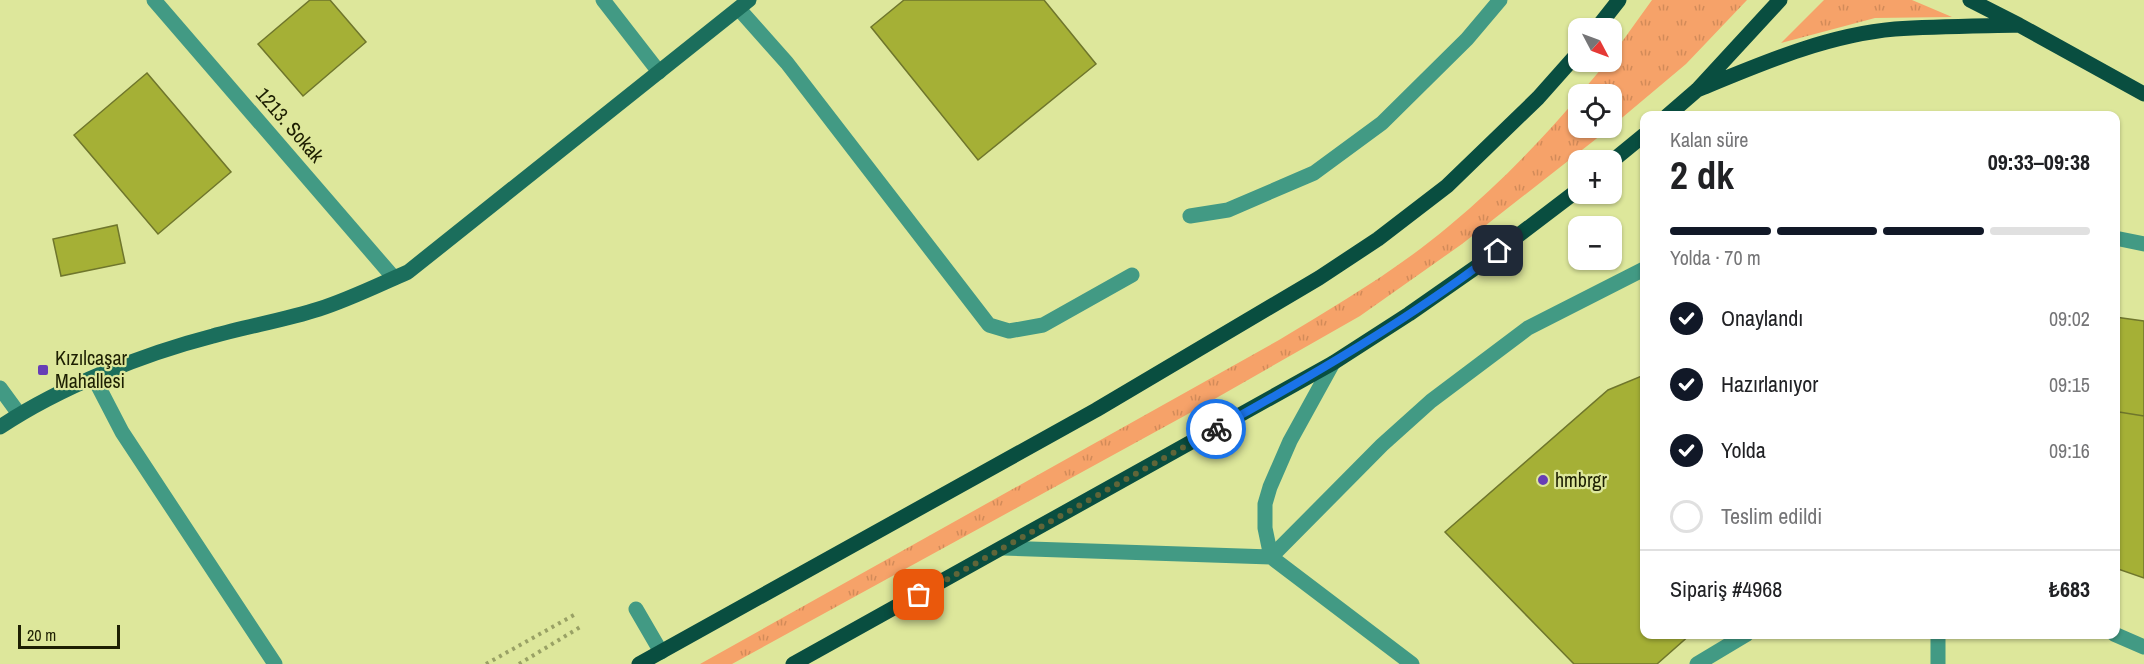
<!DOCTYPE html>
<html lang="tr">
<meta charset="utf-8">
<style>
body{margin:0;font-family:"Archivo Narrow",sans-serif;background:#f2f2f2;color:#202124;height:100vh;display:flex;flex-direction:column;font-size:22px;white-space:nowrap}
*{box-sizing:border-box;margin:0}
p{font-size:20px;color:#757577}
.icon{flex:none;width:33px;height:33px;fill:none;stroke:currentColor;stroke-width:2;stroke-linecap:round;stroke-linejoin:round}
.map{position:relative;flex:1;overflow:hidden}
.side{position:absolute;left:1640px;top:111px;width:480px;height:528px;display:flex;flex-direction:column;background:#fff;border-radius:12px;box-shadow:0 2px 4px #0004}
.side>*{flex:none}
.needle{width:39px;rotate:131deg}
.fabs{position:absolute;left:1568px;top:18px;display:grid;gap:12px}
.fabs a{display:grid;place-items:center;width:54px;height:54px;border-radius:12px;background:#fff;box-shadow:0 2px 4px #0004;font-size:30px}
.scale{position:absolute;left:18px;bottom:15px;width:102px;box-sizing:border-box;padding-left:6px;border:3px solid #1d1f02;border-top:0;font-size:16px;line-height:21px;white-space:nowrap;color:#1d1f02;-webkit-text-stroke:4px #dde79b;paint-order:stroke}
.pin{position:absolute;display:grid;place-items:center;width:51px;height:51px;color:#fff;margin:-26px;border-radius:12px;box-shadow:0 3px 9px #0006}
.courier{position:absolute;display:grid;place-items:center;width:60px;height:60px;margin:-30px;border:4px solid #1a73e8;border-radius:50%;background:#fff;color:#222;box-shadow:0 2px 8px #0007}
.summary em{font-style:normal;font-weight:700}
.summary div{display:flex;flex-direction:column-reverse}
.summary{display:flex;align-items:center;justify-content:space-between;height:102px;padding:0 30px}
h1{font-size:39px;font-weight:700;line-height:45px}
.bar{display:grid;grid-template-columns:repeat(4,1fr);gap:9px 6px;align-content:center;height:72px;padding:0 30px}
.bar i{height:8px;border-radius:4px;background:#e0e0e0}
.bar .on{background:#111827}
.bar p{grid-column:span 4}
.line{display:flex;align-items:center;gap:15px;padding:0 30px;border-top:2px solid #e0e0e0}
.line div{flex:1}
ol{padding:0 30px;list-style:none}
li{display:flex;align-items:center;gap:18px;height:66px}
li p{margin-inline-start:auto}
li .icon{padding:6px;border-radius:50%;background:#111827;color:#fff;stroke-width:4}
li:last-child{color:#757577}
li i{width:33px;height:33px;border:3px solid #e0e0e0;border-radius:50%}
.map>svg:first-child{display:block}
.grass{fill:url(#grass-tufts)}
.building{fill:#a5b036;stroke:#6f762c;stroke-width:1.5}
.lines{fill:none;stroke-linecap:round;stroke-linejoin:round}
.path{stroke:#99a165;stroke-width:4;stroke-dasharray:3 4.5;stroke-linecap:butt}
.service{stroke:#429a84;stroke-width:15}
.minor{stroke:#429a84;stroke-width:15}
.secondary{stroke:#1b6e5c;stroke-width:15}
.primary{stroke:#094e40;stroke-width:15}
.done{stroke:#606538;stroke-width:6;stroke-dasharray:0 10.8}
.route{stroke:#1a73e8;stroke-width:8}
.poi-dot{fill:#673eb6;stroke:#dde79b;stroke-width:2}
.labels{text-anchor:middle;stroke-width:4.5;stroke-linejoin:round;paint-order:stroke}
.street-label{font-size:20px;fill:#1d1f02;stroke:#dde79b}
.poi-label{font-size:20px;fill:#1d1f02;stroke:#dde79b;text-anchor:start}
</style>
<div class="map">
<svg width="2144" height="664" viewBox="0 0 2144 664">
<defs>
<pattern id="grass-tufts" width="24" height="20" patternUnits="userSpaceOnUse" patternTransform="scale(1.5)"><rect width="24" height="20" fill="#f6a269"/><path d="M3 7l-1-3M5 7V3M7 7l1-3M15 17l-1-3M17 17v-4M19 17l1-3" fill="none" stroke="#d28b59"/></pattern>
</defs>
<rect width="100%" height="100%" fill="#dde79b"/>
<!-- grass -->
<path class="grass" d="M1652 0H1747L1686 64 1611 127V94H1580L1607 62H1611V57Z
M1824 0H1912L1952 17 1875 18 1781 43Z
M1578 97V128H1610L1462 244 1360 316 1197 409 732 664H700L1279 340C1337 305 1397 270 1449 226 1496 187 1539 143 1578 97Z"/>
<!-- building -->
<path class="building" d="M310 0H330L366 42 303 96 258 44Z
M904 0H1044L1096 64 978 160 871 27Z
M147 73 231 172 158 234 74 135Z
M117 225 125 263 61 276 53 239Z
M2115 317 2144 321V578L2115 568Z
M1644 375V634H1691L1657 664H1574L1445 532 1608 390Z
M2119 412 2144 416V578L2115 568V453Z"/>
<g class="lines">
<!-- path -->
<path class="path" d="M486 664 574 615
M519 664 582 626"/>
<!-- service -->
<path class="service" d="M1190 216 1228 210 1314 173 1382 123 1467 39 1500 0
M2115 238 2144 244
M94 378 122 432 275 664
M1003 548 1271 557 1412 664
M1271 557 1382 445 1431 401 1528 328 1644 269
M1271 557 1265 528V504L1270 487 1290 441 1333 363
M1938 634V664
M2114 634 2144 647
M1697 664 1747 634"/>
<!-- minor -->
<path class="minor" d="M154 0 394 278
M603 0 659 72
M739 9 787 63 989 325 1009 331 1043 325 1132 275
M0 388 19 414
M636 609 661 652"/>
<!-- secondary -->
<path class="secondary" d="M0 427C60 387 143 354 213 336 248 326 285 320 319 309 350 299 378 285 408 272L749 0"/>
<!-- primary -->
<path class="primary" d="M1970 0 2019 25 2144 94
M1597 28 1619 0
M1697 90C1760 64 1826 35 1895 29 1936 26 1978 26 2019 25
M1667 116 1697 90 1780 0
M1611 162 1644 135
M639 664 1096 410 1319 278 1378 239 1447 186 1538 98 1578 53
M793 664 1333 363 1409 314 1482 263 1578 190"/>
</g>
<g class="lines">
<!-- done -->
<path class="done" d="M919 595 1216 429"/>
<!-- route -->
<path class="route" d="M1216 429C1313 375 1410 319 1498 251"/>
</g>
<!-- markers -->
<g class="poi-dot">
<rect x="37" y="364" width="12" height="12" rx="3"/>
<circle cx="1543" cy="480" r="6"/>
</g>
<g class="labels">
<!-- street labels -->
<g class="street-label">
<text transform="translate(290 125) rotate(49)" y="7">1213. Sokak</text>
</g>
<!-- poi labels -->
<g class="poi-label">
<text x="55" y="365">Kızılcaşar<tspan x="55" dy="23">Mahallesi</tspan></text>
<text x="1555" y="487">hmbrgr</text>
</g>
</g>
</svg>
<div class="fabs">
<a><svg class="needle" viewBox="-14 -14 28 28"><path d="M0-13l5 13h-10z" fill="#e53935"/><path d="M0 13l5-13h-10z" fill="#757577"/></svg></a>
<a><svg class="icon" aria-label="locate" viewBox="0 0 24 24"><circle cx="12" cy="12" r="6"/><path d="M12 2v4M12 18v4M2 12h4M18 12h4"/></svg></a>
<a>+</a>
<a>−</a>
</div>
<div class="scale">20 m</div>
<div class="pin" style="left:919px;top:595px;background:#ea580c"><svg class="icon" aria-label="bag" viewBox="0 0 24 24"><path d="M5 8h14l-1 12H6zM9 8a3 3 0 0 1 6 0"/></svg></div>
<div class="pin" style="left:1498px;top:251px;background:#1f2937"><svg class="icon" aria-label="home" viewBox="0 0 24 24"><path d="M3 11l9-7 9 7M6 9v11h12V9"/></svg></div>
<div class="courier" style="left:1216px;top:429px"><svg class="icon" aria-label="bike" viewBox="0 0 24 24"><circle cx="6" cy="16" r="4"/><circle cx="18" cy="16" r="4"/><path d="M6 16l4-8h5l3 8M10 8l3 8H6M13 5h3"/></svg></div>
<section class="side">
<div class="summary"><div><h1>2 dk</h1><p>Kalan süre</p></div><em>09:33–09:38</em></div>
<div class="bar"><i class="on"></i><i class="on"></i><i class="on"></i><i></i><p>Yolda · 70 m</p></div>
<ol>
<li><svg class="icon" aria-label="check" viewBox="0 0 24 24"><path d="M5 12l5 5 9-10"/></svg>Onaylandı<p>09:02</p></li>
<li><svg class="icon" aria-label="check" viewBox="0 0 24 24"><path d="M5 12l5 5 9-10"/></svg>Hazırlanıyor<p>09:15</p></li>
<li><svg class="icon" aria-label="check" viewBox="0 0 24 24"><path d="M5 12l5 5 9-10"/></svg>Yolda<p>09:16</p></li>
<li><i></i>Teslim edildi</li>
</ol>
<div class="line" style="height:78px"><div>Sipariş #4968</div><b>₺683</b></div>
</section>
</div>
